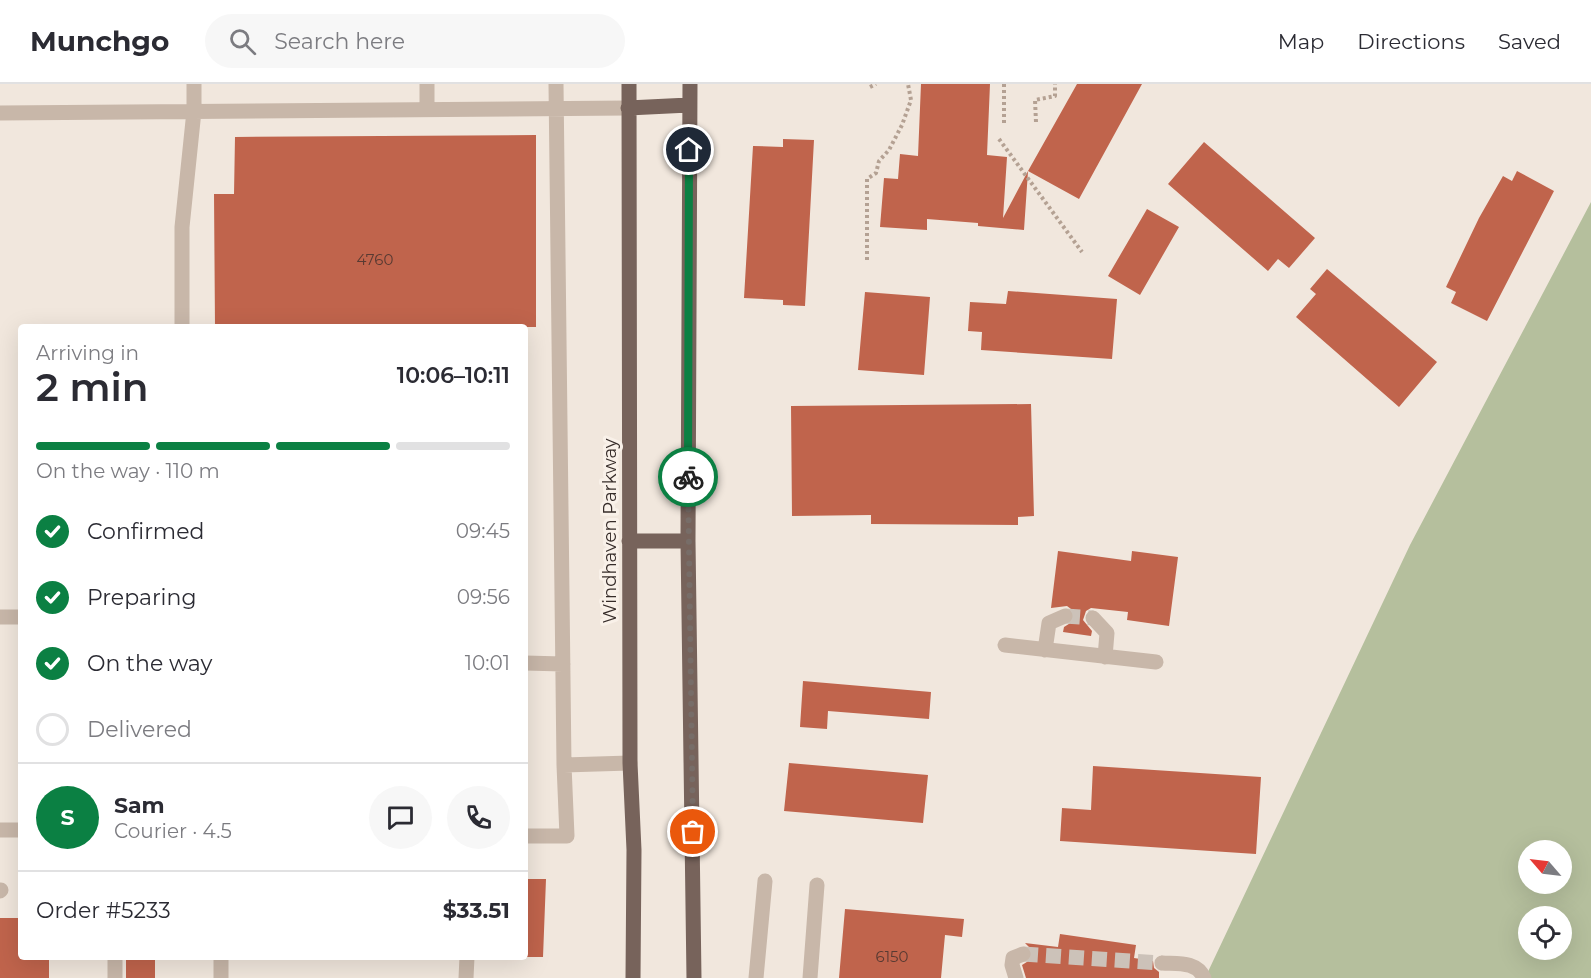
<!DOCTYPE html>
<meta charset="utf-8">
<style>
body{margin:0;font-family:Montserrat,sans-serif;background:#f7f7f7;color:#2b2b33;height:100vh;display:flex;flex-direction:column;font-size:22px;white-space:nowrap}
*{box-sizing:border-box;margin:0}
p{font-size:20px;color:#7c7c81}
.icon{flex:none;width:33px;height:33px;fill:none;stroke:currentColor;stroke-width:2;stroke-linecap:round;stroke-linejoin:round}
.map{position:relative;flex:1;overflow:hidden}
.sheet{position:absolute;left:18px;top:240px;width:510px;height:636px;display:flex;flex-direction:column;background:#fff;border-radius:6px;box-shadow:0 6px 24px #0002}
.sheet>*{flex:none}
.needle{width:39px;rotate:298deg}
.buttons{position:absolute;left:1518px;top:756px;display:grid;gap:12px}
.buttons a{display:grid;place-items:center;width:54px;height:54px;border-radius:50%;background:#fff;box-shadow:0 6px 24px #0002;font-size:30px}
.pin{position:absolute;display:grid;place-items:center;width:51px;height:51px;color:#fff;margin:-26px;border:3px solid #fff;border-radius:50%;box-shadow:0 2px 6px #0007}
.courier{position:absolute;display:grid;place-items:center;width:60px;height:60px;margin:-30px;border:4px solid #0b8043;border-radius:50%;background:#fff;color:#222;box-shadow:0 2px 8px #0007}
.headline em{font-style:normal;font-weight:600}
.headline div{display:flex;flex-direction:column-reverse}
.headline{display:flex;align-items:center;justify-content:space-between;height:102px;padding:0 18px}
h1{font-size:39px;font-weight:600;line-height:45px}
.bar{display:grid;grid-template-columns:repeat(4,1fr);gap:9px 6px;align-content:center;height:72px;padding:0 18px}
.bar i{height:8px;border-radius:4px;background:#e1e1e2}
.bar .on{background:#0b8043}
.bar p{grid-column:span 4}
.line{display:flex;align-items:center;gap:15px;padding:0 18px;border-top:2px solid #e1e1e2}
.line div{flex:1}
.round{display:grid;place-items:center;flex:none;width:63px;height:63px;border-radius:32px;background:#f7f7f7}
ol{padding:0 18px;list-style:none}
li{display:flex;align-items:center;gap:18px;height:66px}
li p{margin-inline-start:auto}
li .icon{padding:6px;border-radius:50%;background:#0b8043;color:#fff;stroke-width:4}
li:last-child{color:#7c7c81}
li i{width:33px;height:33px;border:3px solid #e1e1e2;border-radius:50%}
header{display:flex;align-items:center;gap:36px;box-sizing:border-box;height:84px;padding:0 30px;background:#fff;border-bottom:2px solid #e1e1e2}
header strong{font-size:28px}
nav{display:flex;gap:33px;margin-inline-start:auto;font-size:21px}
.search{width:420px;height:54px;background:#f7f7f7;display:flex;align-items:center;gap:15px;box-sizing:border-box;padding:0 21px;border-radius:33px;color:#7c7c81;font-size:22px}
.map>svg:first-child{display:block}
.green{fill:#b5bf9d;fill-rule:evenodd}
.building{fill:#c0644c}
.lines{fill:none;stroke-linecap:round;stroke-linejoin:round}
.minor-tunnel{stroke:#ccc2b9;stroke-width:15;stroke-dasharray:15 8;stroke-linecap:butt}
.path{stroke:#b4a193;stroke-width:4;stroke-dasharray:3 3;stroke-linecap:butt}
.minor{stroke:#c8b7a9;stroke-width:15}
.major{stroke:#77635b;stroke-width:15}
.done{stroke:#776d68;stroke-width:6;stroke-dasharray:0 10.8}
.route{stroke:#0b8043;stroke-width:8}
.labels{text-anchor:middle;stroke-width:6;stroke-linejoin:round;paint-order:stroke}
.number-label{font-size:15px;fill:#583a32}
.street-label{font-size:18px;fill:#362c29;stroke:#f9f1e9}
</style>
<header>
<strong>Munchgo</strong>
<div class="search"><svg class="icon" aria-label="search" viewBox="0 0 24 24"><circle cx="10" cy="10" r="6"/><path d="M15 15l6 6"/></svg>Search here</div>
<nav><a>Map</a><a>Directions</a><a>Saved</a></nav>
</header>
<div class="map">
<svg width="1591" height="894" viewBox="0 0 1591 894">
<rect width="100%" height="100%" fill="#f1e7dd"/>
<!-- green -->
<path class="green" d="M1591 118V894H1205L1410 461ZM1528 766H1562V800H1528ZM1528 832H1562V866H1528Z"/>
<!-- building -->
<path class="building" d="M921 0H990L987 71 1007 73 1003 134 1028 87 1024 146 978 142V139L927 135V146L880 143 884 94 898 95 900 70 918 72Z
M1077 0H1142L1079 115 1028 87Z
M536 51V243H215L214 110H234L235 53Z
M783 55 814 56 805 222 783 221V216L744 214 753 62 783 63Z
M1204 58 1315 154 1289 184 1278 175 1268 187 1168 100Z
M1517 87 1554 107 1487 237 1451 219 1456 208 1446 203 1479 134 1503 92 1512 97Z
M1147 125 1179 143 1140 211 1108 192Z
M1327 185 1437 278 1399 323 1296 233 1316 210 1310 205Z
M1008 207 1117 215 1112 275 981 266 982 248 968 247 970 218 1006 220Z
M865 208 930 213 924 291 858 286Z
M1031 320 1034 432 1018 433V441L871 440V431L792 432 791 322Z
M1058 467 1131 477 1132 467 1178 473 1169 542 1127 536 1128 528 1091 524 1086 527 1083 536 1092 547 1091 552 1063 548 1064 543 1072 538 1075 532 1071 525 1067 522 1051 524Z
M803 597 931 608 929 635 828 627 827 645 800 643Z
M789 679 928 691 923 739 784 727Z
M1093 682 1261 693 1256 770 1060 757 1062 724 1091 726Z
M525 795H546L543 873H525Z
M845 825 964 835 962 853 945 851 941 894H839Z
M0 834H21V873H49V894H0Z
M1060 850 1136 861 1134 874 1153 877 1154 884 1159 888V894H1026L1022 881 1030 876 1033 871 1032 866 1025 859 1058 863Z
M126 873H155V894H126Z"/>
<g class="lines">
<!-- minor-tunnel -->
<path class="minor-tunnel" d="M1065 532 1093 534
M1023 870 1162 879"/>
<!-- path -->
<path class="path" d="M1004 0V41
M870 3 876 0
M1036 38 1035 16 1055 12V0
M999 55 1082 168
M867 176V95L876 89 879 77 889 66 902 41 911 16 908 0"/>
<!-- minor -->
<path class="minor" d="M427 25V0
M0 29 628 24
M182 243V143L194 27V0
M0 533H21
M1093 534 1107 549 1105 573
M1005 561 1156 578
M1045 566 1049 539 1065 532
M525 579 563 580
M564 681 630 679
M0 746H21
M525 752H567L564 681 556 0
M0 807 1 806
M221 873V894
M1162 879C1177 880 1197 877 1204 894
M115 894V873
M466 894 467 873
M756 894 765 797
M810 894 817 801
M1016 894 1012 881 1013 874 1023 870"/>
<!-- major -->
<path class="major" d="M629 0 630 679 634 766 633 894
M690 0 688 457 694 894
M628 24 689 21
M629 457H688"/>
</g>
<g class="lines">
<!-- done -->
<path class="done" d="M688 393 693 748"/>
<!-- route -->
<path class="route" d="M688 393 689 66"/>
</g>
<g class="labels">
<!-- number labels -->
<g class="number-label">
<text x="375" y="181">4760</text>
<text x="892" y="878">6150</text>
</g>
<!-- street labels -->
<g class="street-label">
<text transform="translate(610 447) rotate(-90)" y="6">Windhaven Parkway</text>
</g>
</g>
</svg>
<div class="buttons">
<a><svg class="needle" viewBox="-14 -14 28 28"><path d="M0-13l5 13h-10z" fill="#e53935"/><path d="M0 13l5-13h-10z" fill="#7c7c81"/></svg></a>
<a><svg class="icon" aria-label="locate" viewBox="0 0 24 24"><circle cx="12" cy="12" r="6"/><path d="M12 2v4M12 18v4M2 12h4M18 12h4"/></svg></a>
</div>
<div class="pin" style="left:693px;top:748px;background:#ea580c"><svg class="icon" aria-label="bag" viewBox="0 0 24 24"><path d="M5 8h14l-1 12H6zM9 8a3 3 0 0 1 6 0"/></svg></div>
<div class="pin" style="left:689px;top:66px;background:#1f2937"><svg class="icon" aria-label="home" viewBox="0 0 24 24"><path d="M3 11l9-7 9 7M6 9v11h12V9"/></svg></div>
<div class="courier" style="left:688px;top:393px"><svg class="icon" aria-label="bike" viewBox="0 0 24 24"><circle cx="6" cy="16" r="4"/><circle cx="18" cy="16" r="4"/><path d="M6 16l4-8h5l3 8M10 8l3 8H6M13 5h3"/></svg></div>
<section class="sheet">
<div class="headline"><div><h1>2 min</h1><p>Arriving in</p></div><em>10:06–10:11</em></div>
<div class="bar"><i class="on"></i><i class="on"></i><i class="on"></i><i></i><p>On the way · 110 m</p></div>
<ol>
<li><svg class="icon" aria-label="check" viewBox="0 0 24 24"><path d="M5 12l5 5 9-10"/></svg>Confirmed<p>09:45</p></li>
<li><svg class="icon" aria-label="check" viewBox="0 0 24 24"><path d="M5 12l5 5 9-10"/></svg>Preparing<p>09:56</p></li>
<li><svg class="icon" aria-label="check" viewBox="0 0 24 24"><path d="M5 12l5 5 9-10"/></svg>On the way<p>10:01</p></li>
<li><i></i>Delivered</li>
</ol>
<div class="line" style="height:108px"><b class="round" style="background:#0b8043;color:#fff">S</b><div><b>Sam</b><p>Courier · 4.5</p></div><a class="round"><svg class="icon" aria-label="chat" viewBox="0 0 24 24"><path d="M4 5h16v11H9l-5 4z"/></svg></a><a class="round"><svg class="icon" aria-label="phone" viewBox="0 0 24 24"><path d="M5 4h4l2 5-3 2q2 4 5 5l2-3 5 2v4C11 20 4 13 5 4z"/></svg></a></div>
<div class="line" style="height:78px"><div>Order #5233</div><b>$33.51</b></div>
</section>
</div>
